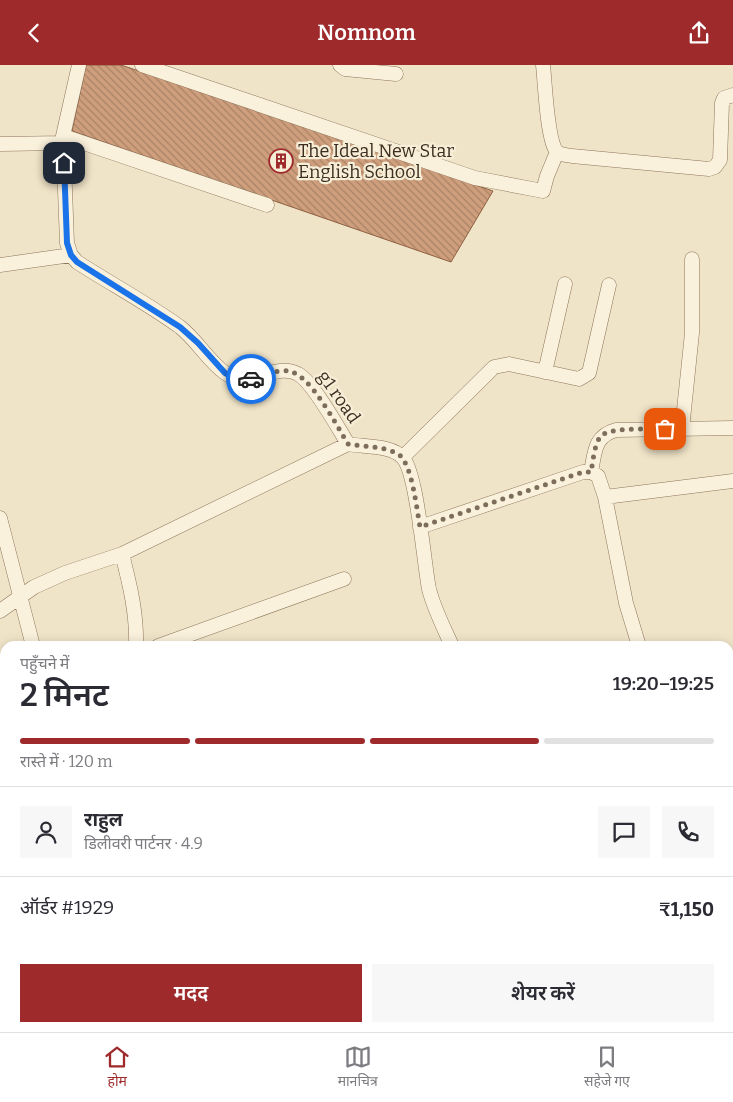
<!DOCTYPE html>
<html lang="hi">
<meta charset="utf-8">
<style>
body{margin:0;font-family:Bitter,"Noto Sans Devanagari",serif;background:#f7f7f7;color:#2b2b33;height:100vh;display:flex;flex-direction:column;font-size:19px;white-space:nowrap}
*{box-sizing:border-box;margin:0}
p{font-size:16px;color:#7c7c81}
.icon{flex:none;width:28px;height:28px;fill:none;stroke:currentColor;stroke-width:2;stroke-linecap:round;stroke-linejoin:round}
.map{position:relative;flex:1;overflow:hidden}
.details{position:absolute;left:0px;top:576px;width:734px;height:391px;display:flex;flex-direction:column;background:#fff;border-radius:15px 15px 0 0;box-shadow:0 2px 12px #0003}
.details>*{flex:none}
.pin{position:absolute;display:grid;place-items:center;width:42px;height:42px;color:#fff;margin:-21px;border-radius:10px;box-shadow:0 2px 8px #0006}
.courier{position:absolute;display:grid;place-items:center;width:50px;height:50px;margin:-25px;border:4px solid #1a73e8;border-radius:50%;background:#fff;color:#222;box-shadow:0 1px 6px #0007}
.summary em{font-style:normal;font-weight:600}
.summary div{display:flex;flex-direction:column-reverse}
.summary{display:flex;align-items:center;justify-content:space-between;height:85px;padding:0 20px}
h1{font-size:32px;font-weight:600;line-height:38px}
.bar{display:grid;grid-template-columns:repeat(4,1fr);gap:8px 5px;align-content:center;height:60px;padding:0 20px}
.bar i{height:6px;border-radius:4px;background:#e1e1e2}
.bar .current{background:#9e2a2b}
.bar p{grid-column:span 4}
.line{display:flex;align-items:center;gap:12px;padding:0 20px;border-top:1px solid #e1e1e2}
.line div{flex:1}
.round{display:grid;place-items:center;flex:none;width:52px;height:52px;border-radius:0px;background:#f7f7f7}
.primary-button{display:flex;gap:10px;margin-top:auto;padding:10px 20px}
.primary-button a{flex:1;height:58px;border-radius:0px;background:#9e2a2b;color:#fff;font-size:20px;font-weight:600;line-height:58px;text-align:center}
.primary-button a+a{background:#f7f7f7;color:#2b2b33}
header{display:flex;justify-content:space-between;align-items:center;height:65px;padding:0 20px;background:#9e2a2b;color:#fff;font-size:22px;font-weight:600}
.tab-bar{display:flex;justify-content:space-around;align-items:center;height:70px;border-top:1px solid #e1e1e2;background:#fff;font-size:14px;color:#7c7c81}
.tab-bar a{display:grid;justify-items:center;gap:2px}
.tab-bar .current{color:#9e2a2b}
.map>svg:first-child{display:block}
.water{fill:url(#water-rules);stroke:#6f938a}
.building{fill:url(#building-back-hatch);stroke:#8d5f41}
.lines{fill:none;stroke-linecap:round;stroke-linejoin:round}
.street-casing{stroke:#8d765c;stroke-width:15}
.street{stroke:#faf1dc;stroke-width:14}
.done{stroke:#7c6e5b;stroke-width:5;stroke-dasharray:0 9}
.route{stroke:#1a73e8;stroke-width:6}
.labels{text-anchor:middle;stroke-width:4.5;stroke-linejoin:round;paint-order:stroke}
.poi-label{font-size:18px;fill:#3d2e20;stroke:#f7eed8;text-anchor:start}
.street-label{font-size:18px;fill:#3d2e20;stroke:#f7eed8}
</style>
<header><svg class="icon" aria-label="back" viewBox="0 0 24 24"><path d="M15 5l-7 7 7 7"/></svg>Nomnom<svg class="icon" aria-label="share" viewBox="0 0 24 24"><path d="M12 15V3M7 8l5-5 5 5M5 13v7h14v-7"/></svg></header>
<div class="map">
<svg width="733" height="967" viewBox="0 0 733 967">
<defs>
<pattern id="water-rules" width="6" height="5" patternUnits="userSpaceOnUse" patternTransform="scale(1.25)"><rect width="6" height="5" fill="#a9c4bc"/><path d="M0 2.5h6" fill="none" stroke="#8ba098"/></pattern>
<pattern id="building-back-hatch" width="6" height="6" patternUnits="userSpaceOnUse" patternTransform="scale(1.25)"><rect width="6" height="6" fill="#cf9f7d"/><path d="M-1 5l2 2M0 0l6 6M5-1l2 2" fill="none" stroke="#a98266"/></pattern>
</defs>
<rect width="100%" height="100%" fill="#f0e4c8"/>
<!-- water -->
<path class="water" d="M5 893V960L0 961V894Z"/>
<!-- building -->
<path class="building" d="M86 0H121L493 126 451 197 72 66Z"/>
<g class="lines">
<!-- street casing -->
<g class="street-casing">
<path id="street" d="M79 0 63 71 67 178 71 190 77 197C111 219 147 238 180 262 197 275 207 295 225 308 251 326 275 296 298 309 313 317 338 363 348 379 364 382 392 380 403 393 417 408 424 499 429 524 434 544 444 563 452 581
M142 0 475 113 543 126 547 111 557 87
M340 0 345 4 396 9
M543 0C545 17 547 76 557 87 561 90 567 90 572 91L709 104 715 102 720 95 722 38 724 33 733 30
M63 71 267 140
M0 79 64 78
M0 200 71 190
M545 307 565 219
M682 364 692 268V194
M403 392 494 302 509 299 579 314 589 308 609 220
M591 407C595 387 594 371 616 365L733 363
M605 432 733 416
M0 453 33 581
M420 462 583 407H591L598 411 605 432 626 538 639 581
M122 489C130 520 137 549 136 581
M0 546 34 522 65 508 122 489 348 379
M158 581 344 514
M0 671 5 670
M729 671 733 670
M729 959 733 958
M629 962 631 967
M171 967 176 962
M251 967V962
M574 967 593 962
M704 967 718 962"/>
</g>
<!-- street -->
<use href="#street" class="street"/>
</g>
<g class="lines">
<!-- done -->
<path class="done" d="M251 314C262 311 278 304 289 306 311 310 336 360 348 379 364 382 384 381 398 389 412 397 417 446 420 462L583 407H591C593 397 594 381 600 372 608 361 651 365 665 364"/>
<!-- route -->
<path class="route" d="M64 98 67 178 71 190 77 197 180 262 198 278 225 308 235 314H251"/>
</g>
<!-- icons -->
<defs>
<g id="building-ring" transform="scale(1.25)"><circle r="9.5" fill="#f7eed8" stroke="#9e2a2b" stroke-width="1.5"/><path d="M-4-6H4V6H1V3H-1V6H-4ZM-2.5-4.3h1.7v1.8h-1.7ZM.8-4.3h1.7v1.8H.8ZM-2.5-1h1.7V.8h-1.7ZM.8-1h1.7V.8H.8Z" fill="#9e2a2b"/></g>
</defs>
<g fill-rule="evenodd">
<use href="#building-ring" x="281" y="96"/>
</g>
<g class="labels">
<!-- poi labels -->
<g class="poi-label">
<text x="298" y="92">The Ideal New Star<tspan x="298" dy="21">English School</tspan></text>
</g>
<!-- street labels -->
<g class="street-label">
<text transform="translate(339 332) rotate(55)" y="6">g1 road</text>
</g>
</g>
</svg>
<div class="pin" style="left:665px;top:364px;background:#ea580c"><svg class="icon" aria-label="bag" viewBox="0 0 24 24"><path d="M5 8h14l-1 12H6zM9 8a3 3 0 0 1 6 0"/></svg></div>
<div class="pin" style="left:64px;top:98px;background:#1f2937"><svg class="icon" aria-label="home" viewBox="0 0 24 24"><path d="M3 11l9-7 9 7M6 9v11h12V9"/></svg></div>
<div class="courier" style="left:251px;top:314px"><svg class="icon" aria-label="car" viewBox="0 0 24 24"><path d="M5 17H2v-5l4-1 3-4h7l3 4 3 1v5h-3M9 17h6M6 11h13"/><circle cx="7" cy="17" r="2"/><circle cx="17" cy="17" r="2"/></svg></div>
<section class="details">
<div class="summary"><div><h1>2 मिनट</h1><p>पहुँचने में</p></div><em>19:20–19:25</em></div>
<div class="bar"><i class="current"></i><i class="current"></i><i class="current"></i><i></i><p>रास्ते में · 120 m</p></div>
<div class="line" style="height:90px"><a class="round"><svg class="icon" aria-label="person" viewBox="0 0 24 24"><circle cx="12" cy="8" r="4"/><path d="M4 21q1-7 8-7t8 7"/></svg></a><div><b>राहुल</b><p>डिलीवरी पार्टनर · 4.9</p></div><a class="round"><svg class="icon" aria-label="chat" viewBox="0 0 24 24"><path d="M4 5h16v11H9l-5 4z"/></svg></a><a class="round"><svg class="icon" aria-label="phone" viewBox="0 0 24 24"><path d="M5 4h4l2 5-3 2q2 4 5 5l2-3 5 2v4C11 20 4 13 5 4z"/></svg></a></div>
<div class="line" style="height:65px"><div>ऑर्डर #1929</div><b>₹1,150</b></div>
<div class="primary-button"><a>मदद</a><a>शेयर करें</a></div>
</section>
</div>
<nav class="tab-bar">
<a class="current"><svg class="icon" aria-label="home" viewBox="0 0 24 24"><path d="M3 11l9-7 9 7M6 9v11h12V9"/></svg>होम</a>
<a><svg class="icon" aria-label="map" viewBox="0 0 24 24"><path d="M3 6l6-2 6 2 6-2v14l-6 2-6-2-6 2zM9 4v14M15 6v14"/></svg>मानचित्र</a>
<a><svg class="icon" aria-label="saved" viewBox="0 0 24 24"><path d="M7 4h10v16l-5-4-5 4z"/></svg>सहेजे गए</a>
</nav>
